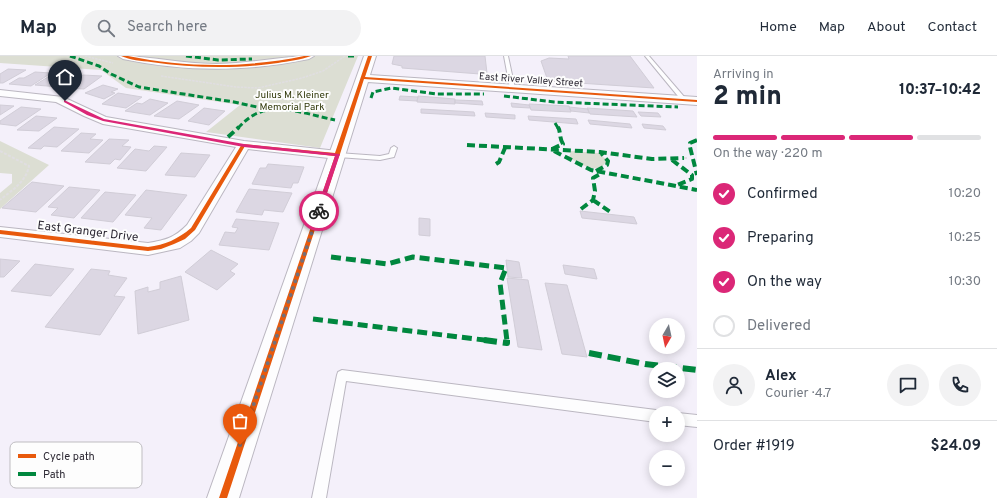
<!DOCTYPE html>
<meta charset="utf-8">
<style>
body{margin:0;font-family:Overpass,sans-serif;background:#f2f2f3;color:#1f2937;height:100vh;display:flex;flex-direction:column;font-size:15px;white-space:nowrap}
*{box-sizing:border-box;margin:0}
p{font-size:13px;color:#747a83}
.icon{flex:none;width:22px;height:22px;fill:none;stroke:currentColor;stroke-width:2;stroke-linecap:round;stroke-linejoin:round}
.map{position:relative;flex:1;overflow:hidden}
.side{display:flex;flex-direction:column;background:#fff;width:300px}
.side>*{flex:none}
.needle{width:26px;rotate:189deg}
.controls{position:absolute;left:649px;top:262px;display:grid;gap:8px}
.controls a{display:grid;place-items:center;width:36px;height:36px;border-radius:50%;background:#fff;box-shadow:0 2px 10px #0003;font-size:20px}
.pin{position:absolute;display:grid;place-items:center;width:34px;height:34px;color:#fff;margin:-41px -17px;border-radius:50% 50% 50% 0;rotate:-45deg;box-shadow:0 0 4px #0007}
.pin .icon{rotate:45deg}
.courier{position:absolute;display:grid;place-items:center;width:40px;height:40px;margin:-20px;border:3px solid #db2777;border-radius:50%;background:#fff;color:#222;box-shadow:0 1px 5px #0007}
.headline em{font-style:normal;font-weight:800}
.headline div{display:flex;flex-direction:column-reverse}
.headline{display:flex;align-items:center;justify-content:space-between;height:68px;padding:0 16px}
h1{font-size:26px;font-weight:800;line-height:30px}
.bar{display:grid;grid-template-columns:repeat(4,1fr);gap:6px 4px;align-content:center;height:48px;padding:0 16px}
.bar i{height:5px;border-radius:3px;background:#e0e1e3}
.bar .selected{background:#db2777}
.bar p{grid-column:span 4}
.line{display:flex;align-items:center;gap:10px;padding:0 16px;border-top:1px solid #e0e1e3}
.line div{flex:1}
.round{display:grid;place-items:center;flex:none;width:42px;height:42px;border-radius:21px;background:#f2f2f3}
ol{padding:0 16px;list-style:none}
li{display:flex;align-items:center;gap:12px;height:44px}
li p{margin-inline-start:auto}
li .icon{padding:4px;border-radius:50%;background:#db2777;color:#fff;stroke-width:4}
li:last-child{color:#747a83}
li i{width:22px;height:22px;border:2px solid #e0e1e3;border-radius:50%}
header{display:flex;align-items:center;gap:24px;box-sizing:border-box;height:56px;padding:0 20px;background:#fff;border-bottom:1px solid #e0e1e3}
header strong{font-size:19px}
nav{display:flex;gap:22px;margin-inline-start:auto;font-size:14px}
.search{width:280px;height:36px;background:#f2f2f3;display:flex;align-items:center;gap:10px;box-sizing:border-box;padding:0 14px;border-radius:22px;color:#747a83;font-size:15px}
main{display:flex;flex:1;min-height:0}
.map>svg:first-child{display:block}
.green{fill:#dcded3}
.building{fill:#dcd7e3;stroke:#d1cdd7}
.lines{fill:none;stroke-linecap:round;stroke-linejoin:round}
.lane-casing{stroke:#bbb7c1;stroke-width:2}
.street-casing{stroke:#bbb7c1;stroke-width:2}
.secondary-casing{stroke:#bbb7c1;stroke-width:2}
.path-far1{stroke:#e0dee1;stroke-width:1.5;stroke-dasharray:2.5 1;stroke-linecap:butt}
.path{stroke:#e0dee1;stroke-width:2;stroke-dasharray:3 1.5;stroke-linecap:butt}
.lane{fill:#fdfdfe;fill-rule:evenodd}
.street{fill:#fdfdfe;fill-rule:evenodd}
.secondary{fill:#fdfdfe;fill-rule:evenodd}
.quiet-far3{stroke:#00873e;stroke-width:3;stroke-dasharray:6 3;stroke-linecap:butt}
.quiet-far2{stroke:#00873e;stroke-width:4;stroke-dasharray:8 4;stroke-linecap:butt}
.quiet-far1{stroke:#00873e;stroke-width:5;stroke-dasharray:10 5;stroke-linecap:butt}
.quiet{stroke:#00873e;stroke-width:6;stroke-dasharray:13 6;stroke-linecap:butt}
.cycleway-casing{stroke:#fdfdfd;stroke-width:2}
.cycleway{fill:#e8590c;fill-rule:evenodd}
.route{fill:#db2777}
.done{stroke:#736f79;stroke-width:4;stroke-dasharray:0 7.2}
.labels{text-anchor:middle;stroke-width:4;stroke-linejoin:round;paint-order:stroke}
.far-street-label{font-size:10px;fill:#2d2934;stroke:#fdfdfd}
.far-park-label{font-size:10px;fill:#333b0c;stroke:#fdfdfd}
.street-label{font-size:12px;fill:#2d2934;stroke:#fdfdfd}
.key{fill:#fdfdfd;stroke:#bfbdc1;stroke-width:1}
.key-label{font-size:11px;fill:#2d2934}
</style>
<header>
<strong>Map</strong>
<div class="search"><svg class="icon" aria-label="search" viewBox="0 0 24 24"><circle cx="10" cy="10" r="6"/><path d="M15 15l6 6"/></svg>Search here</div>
<nav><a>Home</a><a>Map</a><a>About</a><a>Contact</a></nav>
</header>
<main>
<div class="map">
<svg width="697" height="442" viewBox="0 0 697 442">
<rect width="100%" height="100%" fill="#f4f0fa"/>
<!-- green -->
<path class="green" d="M0 0H358L320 92 206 76 240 49 126 32 101 14 0 7Z
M0 85 49 109 0 153V137L12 127V118L0 117Z
M571 95 598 97 606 103V106C597 120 580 107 569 102Z"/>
<!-- building -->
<path class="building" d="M394 0H485L487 17 480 16V18L402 12V10L392 8Z
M568 0H630L654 32 548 25 541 5 549 2 569 3Z
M8 13 26 14 3 27H0V18Z
M35 16 51 17 31 30 9 28 19 22H24Z
M56 16 79 18 59 31 35 29Z
M83 19 102 20 84 33 64 32Z
M103 29 118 33 111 36 115 37 104 43 85 37Z
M118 37 142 41 126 52 102 48Z
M400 40 418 41 417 45 399 44Z
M418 40 455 43V48L417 46Z
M150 43 168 47 150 59 125 55 137 47 142 48Z
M455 44 482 45 483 49 455 47Z
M177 45 199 49 179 63 154 60Z
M511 47 529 49 530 52 512 51Z
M529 48 569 50 571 56 531 54Z
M0 49 14 50 0 59Z
M21 51 41 53 16 70 0 68V65Z
M569 51 588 53 589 57 571 55Z
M204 52 225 55 209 69 188 65Z
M587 52 633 55 637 61 590 58Z
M421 53 474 56 475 60 421 57Z
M638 56 658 57 661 61 641 60Z
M485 57 515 59V63L486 61Z
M36 60 57 62 39 75 17 74Z
M528 60 576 63 578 68 529 64Z
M588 64 630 68 632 72 590 68Z
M642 68 663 70 666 74 644 72Z
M54 71 79 73 57 91 44 90 41 93 28 92Z
M81 77 96 78 90 83 103 84 89 97 61 95Z
M109 83 129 84 122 90 131 91 120 104 115 103 110 108 85 106Z
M154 90 167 91 146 115 117 112 135 93 149 95Z
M181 97 210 99 195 121 165 119Z
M268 108 304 111 298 127H293L291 132 252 128 260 112H266Z
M32 126 64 130 36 156 2 152Z
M69 131 100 134 74 162 51 159 58 152 48 151Z
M249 133 292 137 283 156 264 154 262 159 236 156Z
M146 134 187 139 161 174 144 172 152 162 125 159Z
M105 136 136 139 113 166 81 162Z
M580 155 634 161 637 168 582 162Z
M419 162 430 163V180L419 179Z
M236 163 279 167 269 194 219 189 225 176 235 177 238 172 232 171Z
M211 194 238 208 230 215 235 218 217 234 185 216Z
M0 203 20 205 4 221H0Z
M506 204 519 206 522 222 508 221Z
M35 208 74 213 51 240 11 235Z
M563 209 594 213 597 223 565 218Z
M91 213 110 215 108 219 127 222 114 240 125 241 100 279 45 271Z
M181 220 189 264 138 278 135 235 148 231V236L160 233V226Z
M507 222 528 224 542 294 518 291Z
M545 227 567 229 587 301 562 298Z"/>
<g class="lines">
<!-- lane casing -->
<g class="lane-casing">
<path id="lane" d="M504 0H508L515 33 510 32Z
M645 0H649L686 43V45H682Z
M394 90 397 92 394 101 380 104 338 101 335 99 338 97 380 100 389 98 391 92Z
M342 314 656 354 661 357H656V366L346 325 326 442H312L337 319 338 316Z
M678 357 697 359V371L678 369Z"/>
</g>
<!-- street casing -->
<g class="street-casing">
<path id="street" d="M118 0C151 0 183 8 216 8 249 8 281 0 314 0L309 3C247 16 185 16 123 3Z
M0 34 63 41 106 61 244 85 338 95 343 96 345 99 343 102 338 103 248 93 199 177 191 185 180 192 148 199 0 181V171L148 187C166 184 174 182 187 169L236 91 103 68 84 60 56 46 0 40Z"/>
</g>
<!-- secondary casing -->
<g class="secondary-casing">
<path id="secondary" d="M364 0H376L370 19 697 41V49L368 26 239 442H207Z"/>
</g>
<!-- path-far1 -->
<path class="path-far1" d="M85 0 113 7
M161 20 236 31 258 32 302 22 323 15 345 0"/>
<!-- path -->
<path class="path" d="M0 95 29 110C26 126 12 134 0 144
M684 102H687"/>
<!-- lane -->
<use href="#lane" class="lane"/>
<!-- street -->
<use href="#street" class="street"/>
<!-- secondary -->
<use href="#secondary" class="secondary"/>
<!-- quiet-far3 -->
<path class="quiet-far3" d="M70 0 99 10 111 18 139 31 234 46 266 53
M186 0 218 4 252 3
M348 0H355
M504 40 554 46 678 51
M371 42 373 36 391 32 437 38H484
M555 67 558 72
M238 72C244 66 250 60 258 57 278 47 314 60 335 64"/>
<!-- quiet-far2 -->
<path class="quiet-far2" d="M228 81 239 71
M697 84 690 87V91L697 119
M467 89 600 96 652 103 684 102
M552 93 563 88C559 82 561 76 558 71
M554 95 591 114 697 134
M672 104 692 119V123L677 129
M496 108 499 106 505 92
M596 115 607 109 608 105 601 97
M593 144 612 157
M581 153 593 144 595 135 593 122 602 117"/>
<!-- quiet-far1 -->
<path class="quiet-far1" d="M331 201 387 208 413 201 506 212 500 227 507 285
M313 263 492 285"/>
<!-- quiet -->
<path class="quiet" d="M484 284 507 287V284
M589 297 645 308 697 314"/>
<!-- cycleway casing -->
<g class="cycleway-casing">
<path id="cycleway" d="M121 0H128C186 12 246 12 304 0H311C301 4 288 5 278 7 235 13 193 12 151 6 142 5 130 4 121 0Z
M368 0H372L365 21 697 44V46L364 23 340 98V99L339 100 227 442H219L335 100 245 90 195 174 185 183 174 188 161 193 148 195 0 178V174L148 191C165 189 178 183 191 172L242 88 335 97Z"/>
</g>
<!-- cycleway -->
<use href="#cycleway" class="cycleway"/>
</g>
<!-- route -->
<path class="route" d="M64 44 104 63 244 88 340 98 321 155 319 157 316 155 335 100 244 91 103 65 87 59 64 46Z"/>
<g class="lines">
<!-- done -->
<path class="done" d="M240 389 319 155"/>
</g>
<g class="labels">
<!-- far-street labels -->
<g class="far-street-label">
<text transform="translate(531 23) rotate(4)" y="4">East River Valley Street</text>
</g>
<!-- far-park labels -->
<g class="far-park-label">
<text x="292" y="42">Julius M. Kleiner<tspan x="292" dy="12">Memorial Park</tspan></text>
</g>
<!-- street labels -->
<g class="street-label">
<text transform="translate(88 175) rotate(7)" y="4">East Granger Drive</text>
</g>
</g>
<!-- legend -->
<rect x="10" y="386" width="132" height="46" rx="6" class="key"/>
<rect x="18" y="398" width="18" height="4" fill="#e8590c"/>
<rect x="18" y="416" width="18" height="4" fill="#00873e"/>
<g class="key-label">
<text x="43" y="404">Cycle path</text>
<text x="43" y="422">Path</text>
</g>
</svg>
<div class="controls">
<a><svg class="needle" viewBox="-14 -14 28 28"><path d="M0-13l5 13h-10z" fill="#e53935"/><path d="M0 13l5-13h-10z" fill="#747a83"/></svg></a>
<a><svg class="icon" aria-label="layers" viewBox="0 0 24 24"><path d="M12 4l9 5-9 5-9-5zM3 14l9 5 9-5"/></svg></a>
<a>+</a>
<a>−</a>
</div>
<div class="pin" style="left:240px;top:389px;background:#ea580c"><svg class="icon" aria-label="bag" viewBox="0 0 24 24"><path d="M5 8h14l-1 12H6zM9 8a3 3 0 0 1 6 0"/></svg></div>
<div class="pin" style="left:65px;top:45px;background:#1f2937"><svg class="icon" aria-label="home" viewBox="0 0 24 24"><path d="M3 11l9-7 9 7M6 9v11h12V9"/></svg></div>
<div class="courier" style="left:319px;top:155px"><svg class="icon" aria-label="bike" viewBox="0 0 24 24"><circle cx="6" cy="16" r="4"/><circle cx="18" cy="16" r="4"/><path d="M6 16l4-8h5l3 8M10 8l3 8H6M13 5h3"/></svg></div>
</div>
<section class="side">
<div class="headline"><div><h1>2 min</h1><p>Arriving in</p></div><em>10:37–10:42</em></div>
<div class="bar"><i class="selected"></i><i class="selected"></i><i class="selected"></i><i></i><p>On the way · 220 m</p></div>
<ol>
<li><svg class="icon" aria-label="check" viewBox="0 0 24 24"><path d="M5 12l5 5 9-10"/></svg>Confirmed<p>10:20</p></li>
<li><svg class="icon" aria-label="check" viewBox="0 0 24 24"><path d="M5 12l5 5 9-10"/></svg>Preparing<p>10:25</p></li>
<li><svg class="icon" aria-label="check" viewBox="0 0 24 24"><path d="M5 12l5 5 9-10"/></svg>On the way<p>10:30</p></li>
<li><i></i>Delivered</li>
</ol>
<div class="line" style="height:72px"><a class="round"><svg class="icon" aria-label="person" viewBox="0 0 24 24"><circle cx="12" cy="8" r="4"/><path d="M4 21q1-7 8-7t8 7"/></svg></a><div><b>Alex</b><p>Courier · 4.7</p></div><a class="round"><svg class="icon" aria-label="chat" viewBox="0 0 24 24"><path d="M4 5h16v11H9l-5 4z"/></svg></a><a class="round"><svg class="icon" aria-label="phone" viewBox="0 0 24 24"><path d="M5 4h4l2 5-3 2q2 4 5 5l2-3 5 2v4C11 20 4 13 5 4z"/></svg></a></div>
<div class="line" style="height:52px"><div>Order #1919</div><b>$24.09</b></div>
</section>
</main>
